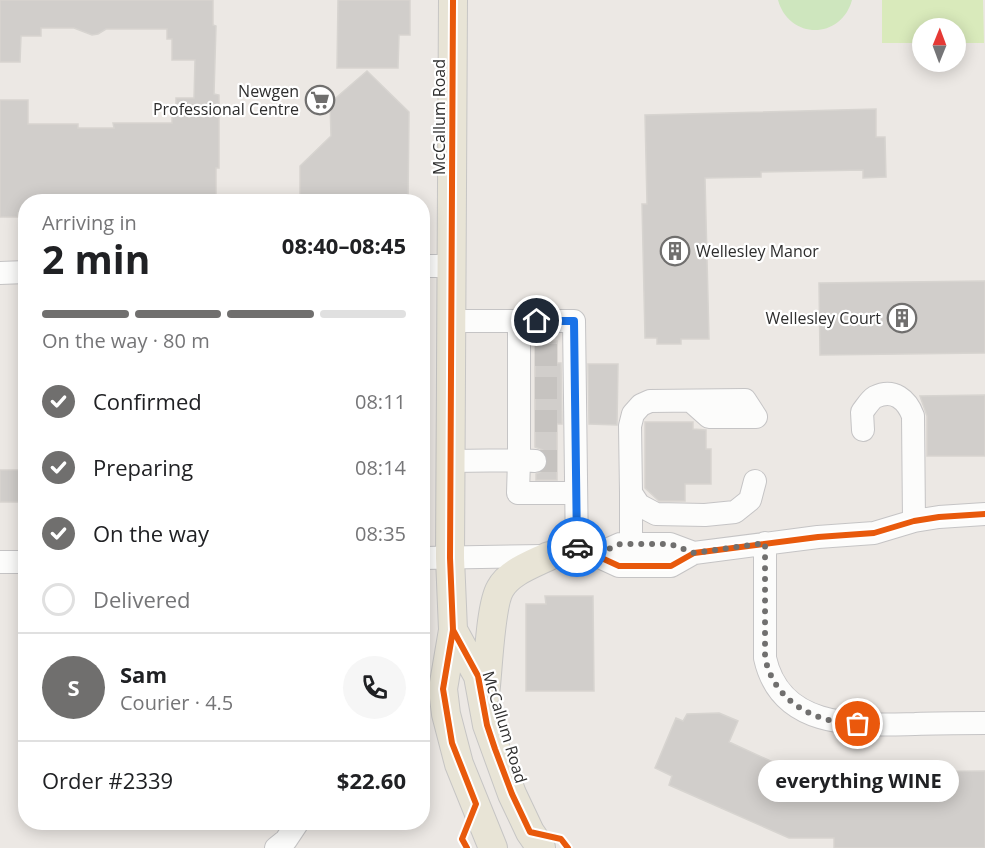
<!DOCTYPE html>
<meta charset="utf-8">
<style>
body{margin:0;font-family:"Open Sans",sans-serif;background:#f6f6f6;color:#202124;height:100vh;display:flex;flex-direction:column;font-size:22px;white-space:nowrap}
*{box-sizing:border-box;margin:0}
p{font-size:20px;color:#757577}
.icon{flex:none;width:33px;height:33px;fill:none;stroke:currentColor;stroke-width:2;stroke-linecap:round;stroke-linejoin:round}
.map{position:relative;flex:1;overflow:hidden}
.sheet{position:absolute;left:18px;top:194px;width:412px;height:636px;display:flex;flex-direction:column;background:#fff;border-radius:24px;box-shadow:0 3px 15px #0003}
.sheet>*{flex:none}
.needle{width:39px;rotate:1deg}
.buttons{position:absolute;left:912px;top:18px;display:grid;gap:12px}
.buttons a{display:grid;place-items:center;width:54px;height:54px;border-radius:50%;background:#fff;box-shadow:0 3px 15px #0003;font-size:30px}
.pin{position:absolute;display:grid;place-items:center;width:51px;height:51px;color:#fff;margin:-26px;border:3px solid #fff;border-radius:50%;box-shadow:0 2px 6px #0007}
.courier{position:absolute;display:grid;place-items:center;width:60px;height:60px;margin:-30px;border:4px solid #1a73e8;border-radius:50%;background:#fff;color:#222;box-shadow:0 2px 8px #0007}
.bubble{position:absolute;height:42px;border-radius:21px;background:#fff;box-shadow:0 3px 15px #0003;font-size:20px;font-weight:700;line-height:42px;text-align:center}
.headline em{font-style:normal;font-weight:700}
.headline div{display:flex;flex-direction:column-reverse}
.headline{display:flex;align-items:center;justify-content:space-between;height:102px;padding:0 24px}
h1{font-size:39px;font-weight:700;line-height:45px}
.bar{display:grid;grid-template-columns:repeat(4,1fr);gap:9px 6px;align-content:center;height:72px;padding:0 24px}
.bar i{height:8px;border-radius:4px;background:#e0e0e0}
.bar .selected{background:#706f6e}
.bar p{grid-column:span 4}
.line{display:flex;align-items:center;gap:15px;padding:0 24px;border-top:2px solid #e0e0e0}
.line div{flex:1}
.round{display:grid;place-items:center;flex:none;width:63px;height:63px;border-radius:32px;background:#f6f6f6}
ol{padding:0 24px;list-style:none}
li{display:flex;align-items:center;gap:18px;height:66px}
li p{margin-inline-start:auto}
li .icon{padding:6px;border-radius:50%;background:#706f6e;color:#fff;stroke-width:4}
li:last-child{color:#757577}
li i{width:33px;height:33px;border:3px solid #e0e0e0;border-radius:50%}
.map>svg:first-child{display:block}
.green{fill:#cee6be}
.pitch{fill:#d9eabb}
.building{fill:#d1cecb;stroke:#d7d4d0;stroke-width:1.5}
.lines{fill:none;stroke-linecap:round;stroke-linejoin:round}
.minor-tunnel{stroke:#c6c3c0;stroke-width:22;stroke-dasharray:22 11;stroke-linecap:butt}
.minor-casing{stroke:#c5c4c5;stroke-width:24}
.major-casing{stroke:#c6c5c4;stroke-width:30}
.minor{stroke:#fcfcfb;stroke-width:22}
.major{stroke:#e8e4d6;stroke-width:28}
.cycleway-casing{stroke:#fff;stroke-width:10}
.cycleway{stroke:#e8590c;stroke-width:6}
.done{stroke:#706f6e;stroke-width:6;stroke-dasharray:0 10.8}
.route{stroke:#1a73e8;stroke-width:8}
.labels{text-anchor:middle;stroke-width:4.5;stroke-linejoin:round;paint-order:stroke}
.poi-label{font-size:16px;fill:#2e2e2e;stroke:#fff;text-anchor:end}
.street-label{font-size:16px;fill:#2e2e2e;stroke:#fff}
</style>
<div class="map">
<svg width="985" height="848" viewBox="0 0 985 848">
<rect width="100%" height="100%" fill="#ece8e4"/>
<!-- green -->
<path class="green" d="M778 0H852C841 40 789 40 778 0Z"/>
<!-- pitch -->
<path class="pitch" d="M882 0H983L984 43H956V28H922V43H882Z"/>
<!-- building -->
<path class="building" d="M0 0H213V25L216 26 214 94 219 95V168H216V199L211 198V201H26V213H18V217H0V100H28V124H78V128H114L113 123H172V116H176V98H194L195 60H172V39H167V29H106L98 34 92 35 74 28H41V36H21L20 62H0Z
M338 0H410V35H399L398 68H337Z
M367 71 409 112 408 201H300V166L331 136 330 103Z
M876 109V137H885L886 177 863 178V170L761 172V177L705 178 709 339H681V344H657V338H645L642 204H647L645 115Z
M985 281V353L820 355 819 283Z
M557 341V363H561L562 424H557V480H536V474L546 469 548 461 543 450 535 447V342Z
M588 364H618L617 425 589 424Z
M985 395V456H927V416L920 396Z
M645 422H693V429L706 430V449H711V484H685V501H659L645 488Z
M0 470H24V502H0Z
M545 596H593L594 691H526V604H546Z
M719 713 738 721 729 742 797 773 985 771V848H834V838H789L669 785 672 776 655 768 676 718 683 721 687 714Z"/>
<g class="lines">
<!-- minor-tunnel -->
<path class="minor-tunnel" d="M535 355H557
M535 388H557
M535 421H557
M535 461H557"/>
<!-- minor casing -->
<g class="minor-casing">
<path id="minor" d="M423 266H453
M0 273 26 272
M452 321H574L577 556
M691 401 709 417H756
M863 430 862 412C866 407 870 400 875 397 894 388 907 400 913 416L914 521
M450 461 519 460V321
M535 461 519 460 518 493H576
M755 481 750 500 735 512 705 515 656 514 639 505 631 493 630 426 633 414 641 405 650 401 745 400 756 417
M631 493V544
M765 543V658C781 730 857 725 915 724 938 723 962 723 985 723
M586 555H595L620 544H670L694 553
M595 555 619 566H671L694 553 818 537 874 533 914 521 939 517 985 514
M423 558 544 556
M0 562H26
M276 848 286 840 298 822"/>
</g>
<!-- major casing -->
<g class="major-casing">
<path id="major" d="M453 0 450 558 453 630 443 689 446 714 459 764 493 848
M453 630 478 676 487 725 512 794 530 832 541 848
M485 695C488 673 490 606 500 589 509 572 533 564 549 556"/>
</g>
<!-- minor -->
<use href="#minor" class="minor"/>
<!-- major -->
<use href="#major" class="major"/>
<!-- cycleway casing -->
<g class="cycleway-casing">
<path id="cycleway" d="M453 0 450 558 453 630 443 689 452 743 476 804 462 839 467 848
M595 555 619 566H671L694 553 818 537 874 533 914 521 939 517 985 514
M453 630 478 676 487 725 495 749 512 794 530 832 561 839 568 848"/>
</g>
<!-- cycleway -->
<use href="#cycleway" class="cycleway"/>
</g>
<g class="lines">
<!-- done -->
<path class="done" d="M577 547V556L595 555 620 544H670L694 553 765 543V658C775 702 814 723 858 724"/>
<!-- route -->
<path class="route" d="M537 321H574L577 547"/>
</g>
<!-- icons -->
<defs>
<g id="supermarket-ring" transform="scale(1.5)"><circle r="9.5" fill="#fff" stroke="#706f6e" stroke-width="1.5"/><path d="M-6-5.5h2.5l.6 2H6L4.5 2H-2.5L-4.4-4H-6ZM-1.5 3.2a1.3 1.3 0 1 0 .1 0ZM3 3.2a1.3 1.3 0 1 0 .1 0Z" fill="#706f6e"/></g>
<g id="building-ring" transform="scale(1.5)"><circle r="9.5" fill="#fff" stroke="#706f6e" stroke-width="1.5"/><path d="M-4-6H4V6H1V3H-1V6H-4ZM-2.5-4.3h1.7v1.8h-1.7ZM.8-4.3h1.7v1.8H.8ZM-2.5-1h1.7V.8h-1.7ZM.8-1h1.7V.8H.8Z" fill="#706f6e"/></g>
</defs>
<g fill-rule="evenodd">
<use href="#supermarket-ring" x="320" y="100"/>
<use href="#building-ring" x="675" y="251"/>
<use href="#building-ring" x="902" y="318"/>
</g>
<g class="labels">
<!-- poi labels -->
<g class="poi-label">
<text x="299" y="97">Newgen<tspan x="299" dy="18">Professional Centre</tspan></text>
<text x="696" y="257" text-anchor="start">Wellesley Manor</text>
<text x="881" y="324">Wellesley Court</text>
</g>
<!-- street labels -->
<g class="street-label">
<text transform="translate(439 117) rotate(-90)" y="6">McCallum Road</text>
<text transform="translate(505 727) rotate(73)" y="6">McCallum Road</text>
</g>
</g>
</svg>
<div class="buttons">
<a><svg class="needle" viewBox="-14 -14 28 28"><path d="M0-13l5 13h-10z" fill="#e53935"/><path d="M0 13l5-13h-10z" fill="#757577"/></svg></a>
</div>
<div class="pin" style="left:858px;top:724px;background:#ea580c"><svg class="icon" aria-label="bag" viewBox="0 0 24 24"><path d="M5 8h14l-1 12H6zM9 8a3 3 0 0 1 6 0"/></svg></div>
<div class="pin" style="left:537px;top:321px;background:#1f2937"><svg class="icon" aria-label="home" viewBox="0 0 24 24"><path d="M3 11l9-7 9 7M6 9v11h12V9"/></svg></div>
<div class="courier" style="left:577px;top:547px"><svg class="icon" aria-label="car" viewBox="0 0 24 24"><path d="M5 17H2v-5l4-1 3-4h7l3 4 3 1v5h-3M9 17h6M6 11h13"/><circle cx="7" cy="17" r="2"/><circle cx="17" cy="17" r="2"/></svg></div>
<div class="bubble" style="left:758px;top:760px;width:201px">everything WINE</div>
<section class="sheet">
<div class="headline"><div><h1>2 min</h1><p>Arriving in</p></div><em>08:40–08:45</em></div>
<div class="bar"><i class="selected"></i><i class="selected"></i><i class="selected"></i><i></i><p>On the way · 80 m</p></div>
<ol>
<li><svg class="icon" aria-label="check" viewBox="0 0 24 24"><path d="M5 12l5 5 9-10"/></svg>Confirmed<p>08:11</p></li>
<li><svg class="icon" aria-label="check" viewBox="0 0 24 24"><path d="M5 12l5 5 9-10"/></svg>Preparing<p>08:14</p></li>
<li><svg class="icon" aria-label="check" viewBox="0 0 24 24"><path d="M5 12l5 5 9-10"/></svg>On the way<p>08:35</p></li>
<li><i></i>Delivered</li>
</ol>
<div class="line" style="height:108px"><b class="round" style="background:#706f6e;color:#fff">S</b><div><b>Sam</b><p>Courier · 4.5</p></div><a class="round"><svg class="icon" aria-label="phone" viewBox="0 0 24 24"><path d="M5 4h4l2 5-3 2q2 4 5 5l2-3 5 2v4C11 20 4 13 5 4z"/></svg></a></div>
<div class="line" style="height:78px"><div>Order #2339</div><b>$22.60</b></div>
</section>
</div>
